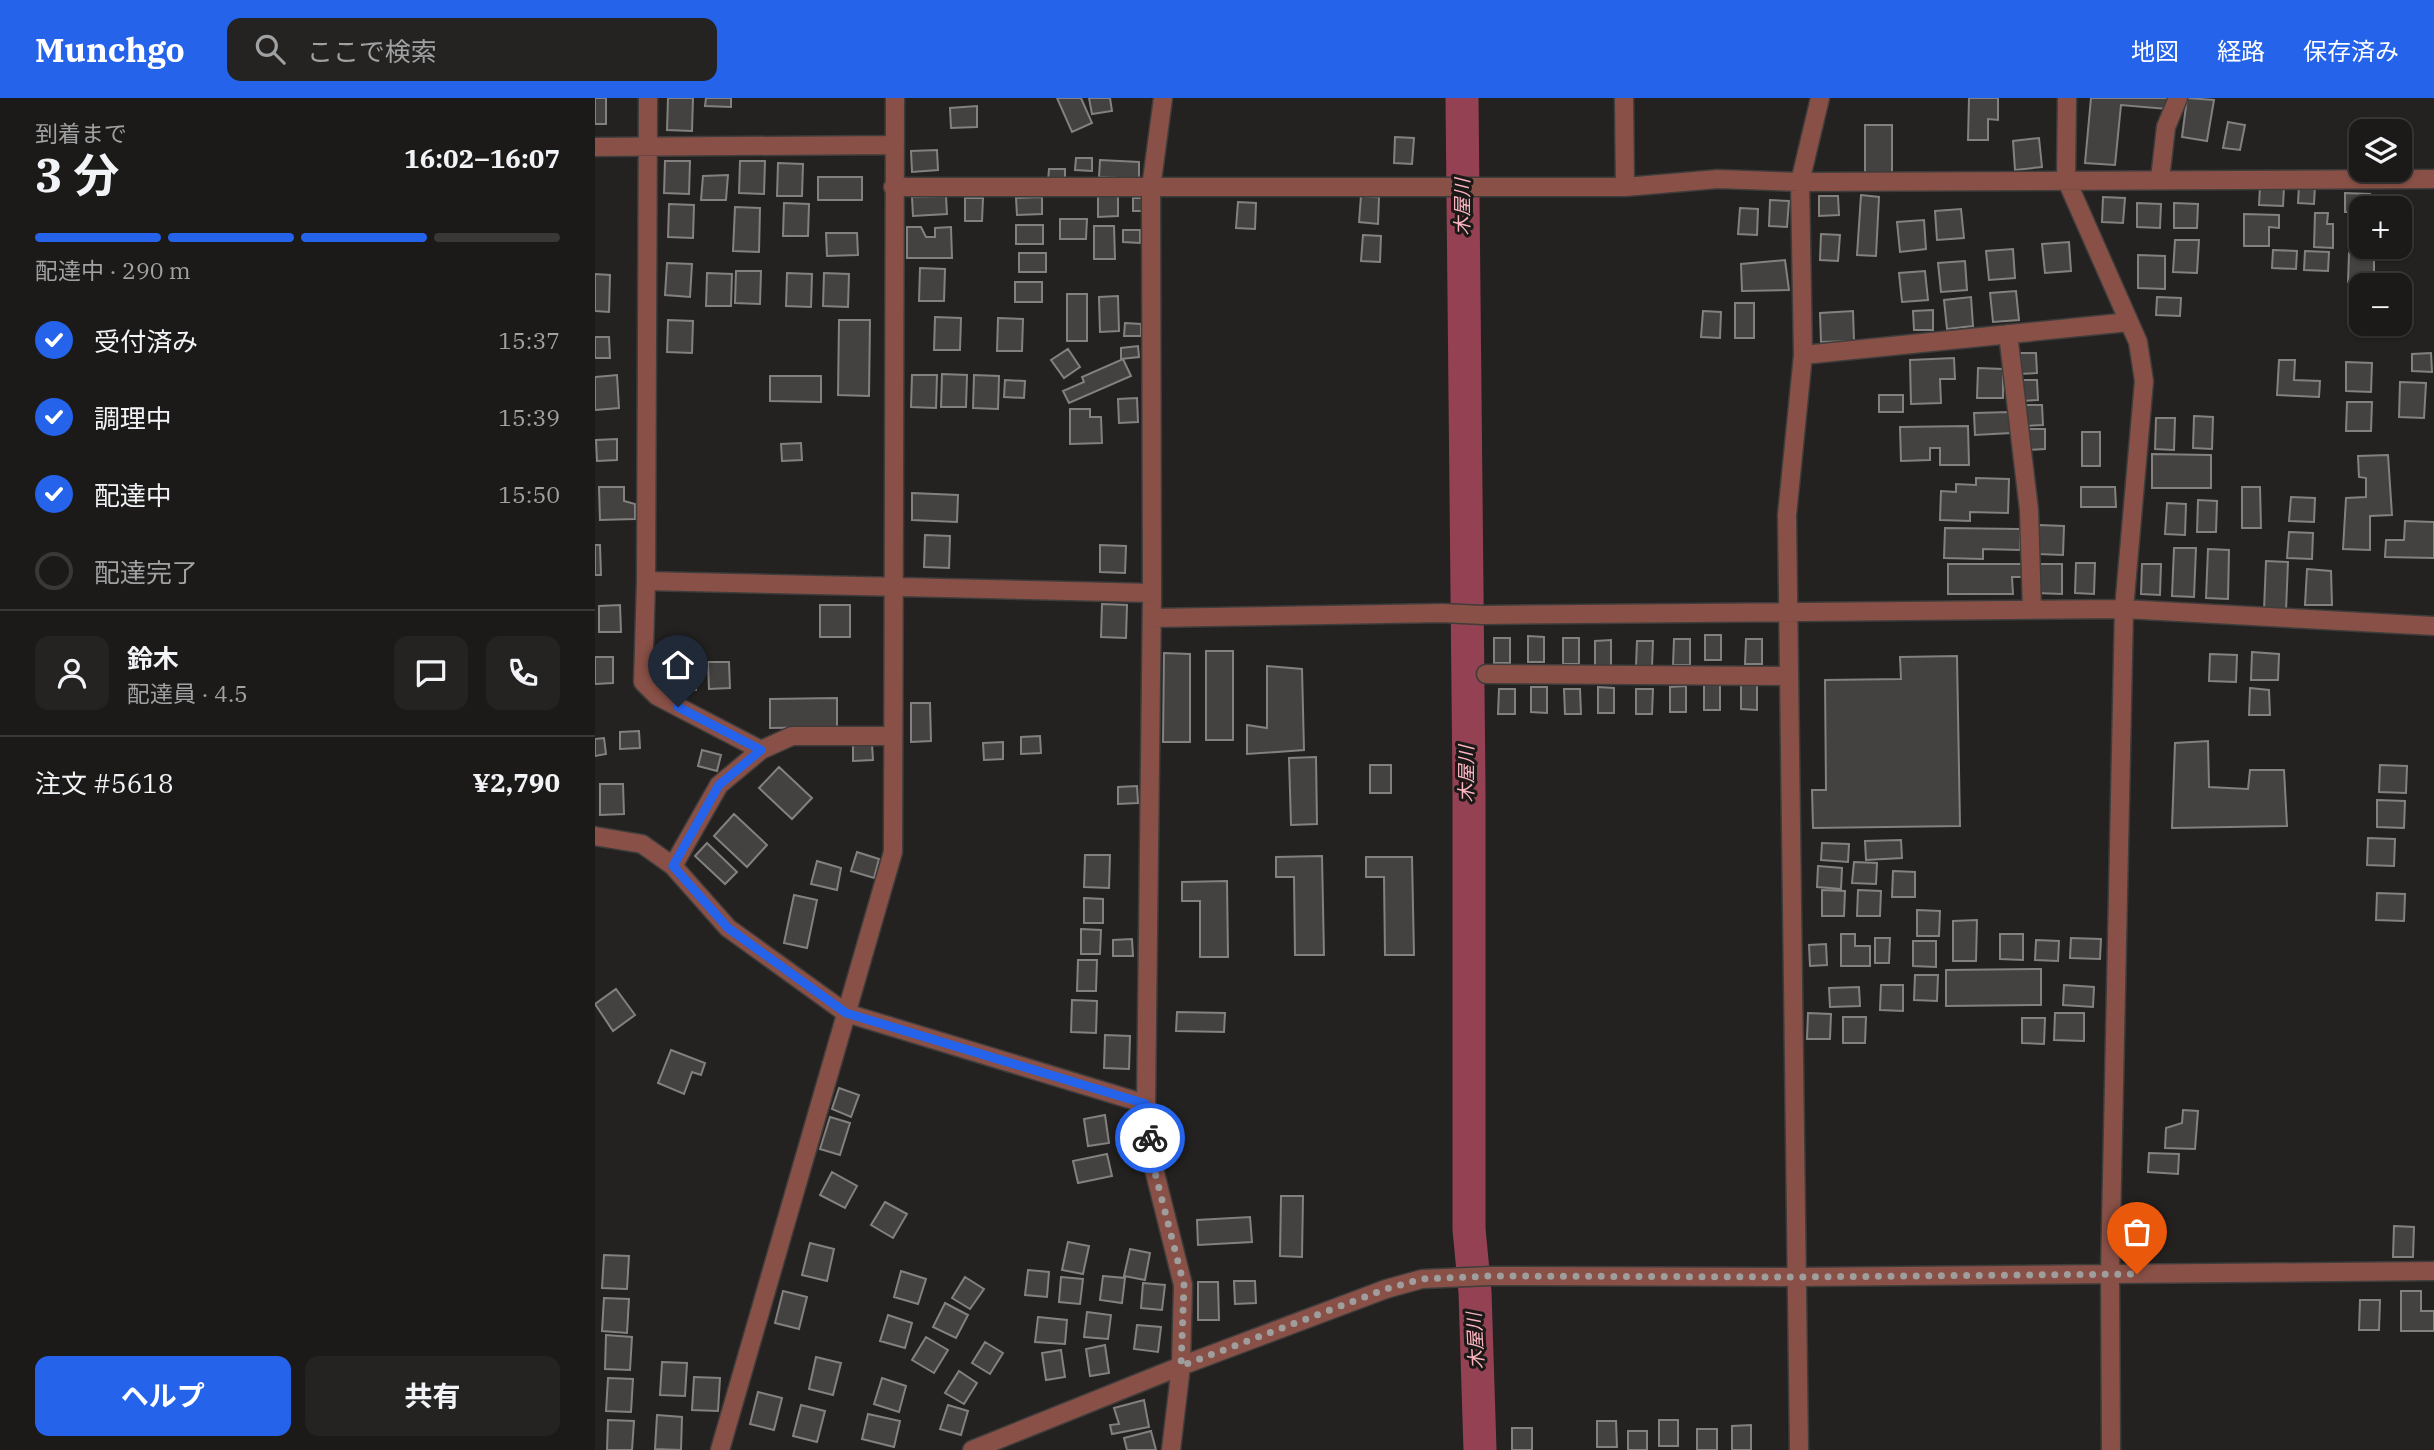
<!DOCTYPE html>
<html lang="ja">
<meta charset="utf-8">
<style>
body{margin:0;font-family:"IBM Plex Serif","Noto Sans JP",serif;background:#242321;color:#f1f3f6;height:100vh;display:flex;flex-direction:column;font-size:26px;white-space:nowrap}
*{box-sizing:border-box;margin:0}
p{font-size:23px;color:#a0a1a2}
.icon{flex:none;width:38px;height:38px;fill:none;stroke:currentColor;stroke-width:2;stroke-linecap:round;stroke-linejoin:round}
.map{position:relative;flex:1;overflow:hidden}
.panel{display:flex;flex-direction:column;background:#1b1a18;width:595px}
.panel>*{flex:none}
.controls{position:absolute;left:1754px;top:21px;display:grid;gap:14px}
.controls a{display:grid;place-items:center;width:63px;height:63px;border-radius:14px;background:#1b1a18;box-shadow:0 2px 5px #0004,0 0 0 2px #393837;font-size:35px}
.pin{position:absolute;display:grid;place-items:center;width:60px;height:60px;color:#fff;margin:-72px -30px;border-radius:50% 50% 50% 0;rotate:-45deg;box-shadow:0 0 7px #0007}
.pin .icon{rotate:45deg}
.courier{position:absolute;display:grid;place-items:center;width:70px;height:70px;margin:-35px;border:5px solid #2563eb;border-radius:50%;background:#fff;color:#222;box-shadow:0 2px 9px #0007}
.overview em{font-style:normal;font-weight:700}
.overview div{display:flex;flex-direction:column-reverse}
.overview{display:flex;align-items:center;justify-content:space-between;height:119px;padding:0 35px}
h1{font-size:46px;font-weight:700;line-height:52px}
.bar{display:grid;grid-template-columns:repeat(4,1fr);gap:10px 7px;align-content:center;height:84px;padding:0 35px}
.bar i{height:9px;border-radius:5px;background:#393837}
.bar .on{background:#2563eb}
.bar p{grid-column:span 4}
.line{display:flex;align-items:center;gap:18px;padding:0 35px;border-top:2px solid #393837}
.line div{flex:1}
.round{display:grid;place-items:center;flex:none;width:74px;height:74px;border-radius:14px;background:#242321}
ol{padding:0 35px;list-style:none}
li{display:flex;align-items:center;gap:21px;height:77px}
li p{margin-inline-start:auto}
li .icon{padding:7px;border-radius:50%;background:#2563eb;color:#fff;stroke-width:4}
li:last-child{color:#a0a1a2}
li i{width:38px;height:38px;border:4px solid #393837;border-radius:50%}
.cta{display:flex;gap:14px;margin-top:auto;padding:14px 35px}
.cta a{flex:1;height:80px;border-radius:14px;background:#2563eb;color:#fff;font-size:28px;font-weight:700;line-height:80px;text-align:center}
.cta a+a{background:#242321;color:#f1f3f6}
header{display:flex;align-items:center;gap:42px;box-sizing:border-box;height:98px;padding:0 35px;background:#2563eb;color:#fff}
header strong{font-size:33px}
nav{display:flex;gap:38px;margin-inline-start:auto;font-size:24px}
.search{width:490px;height:63px;background:#242321;display:flex;align-items:center;gap:18px;box-sizing:border-box;padding:0 24px;border-radius:14px;color:#a0a1a2;font-size:26px}
main{display:flex;flex:1;min-height:0}
.map>svg:first-child{display:block}
.lines{fill:none;stroke-linecap:round;stroke-linejoin:round}
.river{stroke:#944253;stroke-width:33}
.building{fill:#444240;stroke:#83817f;stroke-width:2}
.minor-casing{stroke:#3e3d3b;stroke-width:21}
.minor{stroke:#885046;stroke-width:18}
.done{stroke:#9f9e9c;stroke-width:7;stroke-dasharray:0 12.6}
.route{stroke:#2563eb;stroke-width:9}
.labels{text-anchor:middle;stroke-width:6;stroke-linejoin:round;paint-order:stroke}
.water-label{font-size:19px;font-style:italic;fill:#fdb6c1;stroke:#1b1917}
</style>
<header>
<strong>Munchgo</strong>
<div class="search"><svg class="icon" aria-label="search" viewBox="0 0 24 24"><circle cx="10" cy="10" r="6"/><path d="M15 15l6 6"/></svg>ここで検索</div>
<nav><a>地図</a><a>経路</a><a>保存済み</a></nav>
</header>
<main>
<section class="panel">
<div class="overview"><div><h1>3 分</h1><p>到着まで</p></div><em>16:02–16:07</em></div>
<div class="bar"><i class="on"></i><i class="on"></i><i class="on"></i><i></i><p>配達中 · 290 m</p></div>
<ol>
<li><svg class="icon" aria-label="check" viewBox="0 0 24 24"><path d="M5 12l5 5 9-10"/></svg>受付済み<p>15:37</p></li>
<li><svg class="icon" aria-label="check" viewBox="0 0 24 24"><path d="M5 12l5 5 9-10"/></svg>調理中<p>15:39</p></li>
<li><svg class="icon" aria-label="check" viewBox="0 0 24 24"><path d="M5 12l5 5 9-10"/></svg>配達中<p>15:50</p></li>
<li><i></i>配達完了</li>
</ol>
<div class="line" style="height:126px"><a class="round"><svg class="icon" aria-label="person" viewBox="0 0 24 24"><circle cx="12" cy="8" r="4"/><path d="M4 21q1-7 8-7t8 7"/></svg></a><div><b>鈴木</b><p>配達員 · 4.5</p></div><a class="round"><svg class="icon" aria-label="chat" viewBox="0 0 24 24"><path d="M4 5h16v11H9l-5 4z"/></svg></a><a class="round"><svg class="icon" aria-label="phone" viewBox="0 0 24 24"><path d="M5 4h4l2 5-3 2q2 4 5 5l2-3 5 2v4C11 20 4 13 5 4z"/></svg></a></div>
<div class="line" style="height:91px"><div>注文 #5618</div><b>¥2,790</b></div>
<div class="cta"><a>ヘルプ</a><a>共有</a></div>
</section>
<div class="map">
<svg width="1839" height="1352" viewBox="0 0 1839 1352">
<rect width="100%" height="100%" fill="#242220"/>
<g class="lines">
<!-- river -->
<path class="river" d="M867 0 874 691V1131L880 1194 885 1352"/>
</g>
<!-- building -->
<path class="building" d="M0 0H11V26H0Z
M73 0H98L97 33 72 32Z
M111 0H136V9L110 8Z
M462 0H486L497 25 477 34Z
M494 0H515L517 13 497 16Z
M1374 0H1403V22L1393 21V42H1373Z
M1496 0H1573L1572 11 1526 7 1520 67 1490 65Z
M1592 0 1619 2 1612 43 1587 39Z
M382 8V29L356 30 355 10Z
M1633 24 1650 27 1645 52 1628 50Z
M1270 27H1297V77H1270Z
M800 39 819 40 817 66 799 65Z
M1444 40 1447 69 1420 72 1418 43Z
M342 52 343 72 317 74 316 53Z
M481 60H497V73L480 72Z
M505 62 544 64V81L504 79Z
M70 63H95L94 96 69 95Z
M145 63H170L169 96 144 95Z
M183 65 208 66 207 98H182Z
M454 71H470V84L453 83Z
M133 77 131 102H106L108 78Z
M223 79H267V102H223Z
M1704 87H1720L1719 106 1703 105Z
M1665 88 1689 89 1688 108 1664 107Z
M1750 95 1775 96 1774 110H1766V114H1750Z
M503 97H523V118L503 119Z
M1266 97 1284 99 1281 158 1262 157Z
M351 98 352 116 318 118 317 99Z
M766 98 784 99 783 126 764 124Z
M1224 98H1243L1244 117 1224 118Z
M447 99V116L422 117 421 100Z
M1508 99 1530 100 1528 125 1507 124Z
M370 100H388L387 123H370Z
M538 100H549L547 113H538Z
M1175 102 1194 103 1192 129 1174 128Z
M643 104 661 105 660 131 641 130Z
M189 105 214 106 213 138H188Z
M1542 105 1566 106 1565 130 1542 129Z
M1579 105 1603 106 1602 130H1579Z
M74 106 99 107 98 140 73 139Z
M140 109 165 110 164 154 138 153Z
M1145 110 1163 111 1162 137 1143 136Z
M1366 111 1369 140 1342 142 1340 113Z
M1720 115H1733L1732 126H1738V150L1719 149Z
M1804 115H1816L1815 144H1804Z
M1649 116 1684 117V130L1674 129V148H1649Z
M465 121H492L491 141H465Z
M1329 122 1331 151 1305 154 1302 124Z
M421 127H448V146H421Z
M499 128H519L520 161H499Z
M312 129H326L331 139H340V130L356 129 357 160H312Z
M528 132H545V145L528 144Z
M231 135H262L263 157 232 158Z
M1226 136 1245 137 1243 163 1225 162Z
M768 137 786 138 785 164 766 163Z
M1580 142H1604L1602 175 1578 174Z
M1474 144 1476 173 1450 175 1447 146Z
M1418 151 1420 180 1394 182 1391 153Z
M1678 152 1702 153 1701 171 1677 170Z
M1710 153 1734 154 1733 173 1709 172Z
M424 155H451V174H424Z
M1754 155H1779V185L1753 184Z
M1543 157 1570 158V191L1543 190Z
M1190 162 1194 192 1147 193 1146 166Z
M1370 163 1372 192 1346 194 1343 165Z
M72 165 97 166 95 199 70 197Z
M325 170 350 171 349 203H324Z
M141 173H166L165 206 140 205Z
M1330 173 1333 202 1307 204 1304 175Z
M112 175 137 176 136 208H111Z
M192 175 217 176 216 209 191 208Z
M229 175 254 176 253 209 228 208Z
M0 176 15 177 14 214 0 213Z
M420 184H447V204H420Z
M1421 193 1424 222 1398 224 1395 195Z
M472 196H492V243H472Z
M523 198 524 233 505 234 504 199Z
M1376 199 1378 228 1352 231 1349 202Z
M1562 199 1586 200 1585 218 1561 217Z
M1140 205H1159V240H1140Z
M1338 212V232H1319L1318 213Z
M1108 213 1126 214 1125 240 1106 239Z
M1258 213 1259 243 1226 244 1225 215Z
M340 219 366 220 365 252H339Z
M403 220 428 221 427 253H402Z
M73 222 98 223 97 255 72 254Z
M244 222H275L274 298 243 297Z
M530 225 546 226V238H529Z
M0 239H14L15 260H0Z
M543 248 544 259 526 261V250Z
M473 251 485 269 469 280 456 262Z
M1423 255H1441L1442 275 1424 276Z
M1836 255 1837 274 1817 273V256Z
M1359 260 1360 281H1345L1346 305 1316 306 1315 262Z
M528 261 536 278 474 305 468 293 489 284 487 279Z
M1684 262H1700L1699 282 1725 283 1724 299 1682 297Z
M1751 264 1777 265 1776 294 1751 293Z
M1383 270 1408 271V300H1382Z
M347 276 372 277 371 309H346Z
M22 277 24 310 0 312V279Z
M317 277H342L341 310 316 309Z
M379 277 404 278 403 311 378 310Z
M175 278H226V304L175 303Z
M410 282 430 283 429 300 409 299Z
M1424 282H1442L1443 302 1425 303Z
M1805 284 1831 285 1829 320 1804 319Z
M1284 297H1308V314H1284Z
M542 300 543 324 524 325 523 301Z
M1752 304H1777L1776 333H1751Z
M1429 307H1447L1448 327 1429 328Z
M475 311H495V319H506L507 345 475 346Z
M1415 314 1416 335 1380 337 1379 315Z
M1599 318 1618 319 1617 351 1598 350Z
M1561 320H1580L1579 352 1560 351Z
M1373 328 1374 367H1345V350H1335V362L1306 363 1305 329Z
M1432 331H1450V351L1432 352Z
M1487 334H1505V368H1487Z
M22 341V362L2 363 1 342Z
M206 345 207 362 187 363 186 346Z
M1557 356 1616 357V390H1557Z
M1793 357 1797 417 1775 418V452L1748 451 1751 400 1771 399V380L1764 379 1763 358Z
M1381 380 1414 381 1413 415 1375 414V423L1345 422 1346 393 1361 394V386L1381 387Z
M4 389H29V403L40 406V421L5 422Z
M1486 389H1520L1521 409H1486Z
M1647 389H1665L1666 430H1647Z
M317 395 363 397 362 424 317 422Z
M1696 399 1720 400 1719 424 1694 423Z
M1603 402 1622 403 1621 434H1602Z
M1572 405 1591 406 1590 437 1570 436Z
M1810 423 1839 424V460L1790 459 1791 442H1809Z
M1444 427 1469 428 1468 457 1443 456Z
M1350 430 1425 431V452L1388 451V461L1349 460Z
M1694 434 1718 435 1717 461 1692 460Z
M330 437 355 438 354 470 329 469Z
M0 447H5L6 477H0Z
M505 447 531 448 530 475 505 474Z
M1579 450H1601L1599 499 1577 498Z
M1613 451 1634 452 1633 501 1611 500Z
M1671 463 1693 464 1691 513 1669 512Z
M1481 465H1500L1499 496 1480 495Z
M1353 466H1428V479H1417L1418 496H1353Z
M1442 466H1467V496L1441 495Z
M1547 466H1566L1565 497 1546 496Z
M1712 471 1736 473 1737 507H1710Z
M507 506 532 507 531 540 506 539Z
M25 507 26 534H4V508Z
M225 507H255V539H225Z
M1110 537H1126V562H1110Z
M933 538 949 539V564H933Z
M899 540H915V565H899Z
M968 540H984V566H968Z
M1079 541H1095V567H1078Z
M1151 541H1167V566H1150Z
M1016 542V568H1000V543Z
M1042 543H1058L1057 569 1041 568Z
M611 553H638V642H611Z
M1657 554 1684 556 1683 582H1656Z
M569 555 595 556V644H568Z
M1615 556 1642 557 1641 584 1614 583Z
M1362 558 1365 728 1218 730 1217 692H1231L1230 582 1306 581 1305 559Z
M0 559H18V585L0 586Z
M113 564H134L135 590 114 591Z
M100 565 101 592H80L79 566Z
M672 568 707 571 709 652 652 656V627L672 630Z
M1109 586H1125V612H1109Z
M1146 586H1162V612L1146 611Z
M1091 588V614H1075V589Z
M936 589H952V615L936 614Z
M1003 589 1019 590V615H1003Z
M1655 590 1674 592 1675 617H1654Z
M904 591H920V616H903Z
M969 591H985L986 616H970Z
M1041 591H1058L1057 616H1041Z
M242 600V629L175 630V601Z
M316 605H335L336 643 316 644Z
M44 633 45 650 25 651V634Z
M445 638 446 655 426 656V639Z
M9 640 11 656 0 658V641Z
M1613 643 1614 689 1653 691 1655 672H1689L1692 728 1577 730 1580 645Z
M408 644V661L389 662 388 645Z
M258 646H277L278 662 258 663Z
M107 652 126 657 122 673 103 668Z
M721 659 722 726 696 727 694 660Z
M775 667H796V695H775Z
M1785 667 1812 668 1811 695 1784 694Z
M184 669 217 700 197 721 164 690Z
M5 686H28L29 716 5 717Z
M542 688 543 705 523 706V689Z
M1782 702 1810 703 1809 730 1782 729Z
M139 716 172 747 152 769 119 738Z
M1773 740 1800 741 1799 768 1772 767Z
M1306 742 1307 760 1271 762 1270 743Z
M112 745 142 774 130 786 100 758Z
M1227 745 1254 746 1253 764 1226 762Z
M262 754 284 761 279 780 256 773Z
M490 757H515L514 790 489 789Z
M727 758 729 857H700L699 779H681V759Z
M771 759H817L819 857H790L789 779H771Z
M222 763 246 770 242 792 216 786Z
M1259 764 1282 765 1281 786 1257 785Z
M1223 768 1247 770 1246 791 1222 789Z
M1298 773 1320 774V799H1297Z
M632 783 633 859H605V803H587V784Z
M1227 792 1250 793 1249 818H1227Z
M1263 792 1286 793 1285 818H1262Z
M1782 795 1810 796 1809 823 1781 822Z
M199 797 222 802 212 850 189 845Z
M489 800 508 801V825H489Z
M1322 812 1345 813 1344 838H1322Z
M1382 822 1381 863H1358V823Z
M486 831 506 832 505 856H486Z
M1246 836H1260V848H1275V868H1246Z
M1405 836H1428V862L1405 861Z
M1280 840H1295L1294 865H1280Z
M1476 840 1506 841 1505 861 1475 860Z
M537 841 538 858H518V842Z
M1441 842 1464 843 1463 863 1440 862Z
M1318 843H1341V869L1318 868Z
M1231 846 1232 867 1215 868 1214 847Z
M483 862H502L501 893H482Z
M1446 871V907L1351 908V872Z
M1320 877H1343L1342 903 1319 902Z
M1286 887H1308V913L1285 912Z
M1469 887 1499 889 1498 909 1468 907Z
M1264 889 1265 908 1235 909 1234 890Z
M21 891 40 917 18 933 0 906Z
M477 902 502 903 501 935 476 934Z
M582 914 630 915 629 934 581 933Z
M1213 915 1236 916 1235 941H1212Z
M1460 915H1489V943L1459 942Z
M1248 919H1271L1270 945H1248Z
M1427 920H1450L1449 946 1427 945Z
M510 937 535 938 534 971 509 970Z
M76 952 110 965 106 977 97 974 89 996 63 985Z
M244 990 264 997 256 1019 237 1011Z
M1588 1012 1603 1013 1600 1051 1570 1050 1571 1030 1587 1025Z
M510 1017 514 1045 493 1048 489 1021Z
M235 1019 255 1025 245 1057 225 1051Z
M1554 1055 1584 1056 1583 1076 1553 1074Z
M512 1056 517 1078 483 1085 478 1063Z
M237 1074 262 1088 250 1110 225 1097Z
M686 1098H708L707 1159 685 1158Z
M290 1104 312 1116 298 1140 276 1127Z
M655 1119 657 1144 603 1147 602 1122Z
M1799 1128 1819 1129 1818 1159H1798Z
M473 1144 494 1148 488 1176 467 1172Z
M215 1145 239 1151 232 1183 207 1177Z
M535 1151 555 1155 550 1182 529 1178Z
M9 1157 34 1158 32 1191 7 1190Z
M433 1172 454 1174 452 1199 430 1197Z
M306 1173 331 1181 323 1206 299 1199Z
M508 1178 530 1180 527 1205 505 1202Z
M370 1179 389 1191 375 1211 357 1200Z
M466 1179 488 1181 485 1206 464 1204Z
M639 1183H660L661 1205 640 1206Z
M603 1184H623L624 1222H603Z
M548 1185 570 1187 567 1212 546 1210Z
M188 1193 212 1199 204 1231 180 1225Z
M1806 1193H1826V1213H1839V1233H1806Z
M9 1200 34 1201 32 1235 7 1233Z
M1765 1202H1785L1784 1232H1764Z
M350 1205 373 1217 361 1240 338 1229Z
M492 1214 516 1217 513 1241 489 1239Z
M293 1217 317 1225 310 1250 285 1243Z
M443 1219 472 1222 470 1246 440 1244Z
M542 1227 566 1229 563 1254 539 1251Z
M11 1237 37 1239 35 1272 10 1271Z
M331 1239 353 1252 339 1275 317 1262Z
M390 1244 408 1255 395 1276 377 1265Z
M510 1247 514 1275 495 1278 491 1251Z
M466 1252 470 1279 451 1282 447 1255Z
M221 1259 246 1265 238 1297 214 1291Z
M67 1264 92 1265 90 1298 65 1297Z
M364 1273 382 1285 369 1306 350 1295Z
M99 1279 125 1280 123 1313 97 1312Z
M13 1280 38 1281 36 1314 11 1313Z
M287 1280 311 1288 304 1314 279 1306Z
M163 1294 187 1300 179 1332 155 1326Z
M549 1302 554 1329 517 1336 515 1327 524 1326 519 1310Z
M206 1307 230 1313 222 1344 198 1338Z
M353 1307 373 1313 366 1337 345 1331Z
M273 1316 305 1323 299 1349 267 1341Z
M62 1317 87 1319 86 1352 60 1351Z
M13 1322 39 1323 37 1352H12Z
M1064 1322H1083V1348H1064Z
M1002 1323H1021L1022 1349H1002Z
M1156 1327V1352H1137V1328Z
M917 1330H937V1352H917Z
M1102 1331H1122V1352H1102Z
M556 1333 561 1352H532L529 1340Z
M1033 1333H1052V1352H1033Z"/>
<g class="lines">
<!-- minor casing -->
<g class="minor-casing">
<path id="minor" d="M53 0 51 483 557 495
M568 0 556 90 557 495 551 1006 558 1067 588 1187 586 1268 576 1352
M1029 0 1030 89
M1472 0 1471 81 1543 244 1549 283 1529 511 1515 1176 1516 1352
M0 49 299 47
M1565 81 1571 29 1583 0
M298 89H1030L1123 81 1205 84 1839 81
M1413 236 1434 412 1437 511
M1208 257 1534 224
M51 483 48 584 62 598 166 652
M557 520 847 515 888 517 1529 511 1839 528
M891 576 1194 578
M0 738 47 746 78 768 133 830 251 915 551 1006
M78 768 124 687 166 652 197 638H296
M125 1352 298 754 300 0
M377 1352 586 1268 791 1191 827 1181 895 1178 1202 1179 1839 1173
M1204 1352 1192 417 1208 257 1205 84 1225 0"/>
</g>
<!-- minor -->
<use href="#minor" class="minor"/>
</g>
<g class="lines">
<!-- done -->
<path class="done" d="M555 1040 558 1067 589 1187 586 1268 791 1191 827 1181 895 1178 1202 1179 1542 1176"/>
<!-- route -->
<path class="route" d="M83 609 166 652 124 687 78 768 133 830 251 915 551 1006 555 1040"/>
</g>
<g class="labels">
<!-- water labels -->
<g class="water-label">
<text transform="translate(867 109) rotate(-90)" y="7">木屋川</text>
<text transform="translate(871 676) rotate(-90)" y="7">木屋川</text>
<text transform="translate(880 1243) rotate(-93)" y="7">木屋川</text>
</g>
</g>
</svg>
<div class="controls">
<a><svg class="icon" aria-label="layers" viewBox="0 0 24 24"><path d="M12 4l9 5-9 5-9-5zM3 14l9 5 9-5"/></svg></a>
<a>+</a>
<a>−</a>
</div>
<div class="pin" style="left:1542px;top:1176px;background:#ea580c"><svg class="icon" aria-label="bag" viewBox="0 0 24 24"><path d="M5 8h14l-1 12H6zM9 8a3 3 0 0 1 6 0"/></svg></div>
<div class="pin" style="left:83px;top:609px;background:#1f2937"><svg class="icon" aria-label="home" viewBox="0 0 24 24"><path d="M3 11l9-7 9 7M6 9v11h12V9"/></svg></div>
<div class="courier" style="left:555px;top:1040px"><svg class="icon" aria-label="bike" viewBox="0 0 24 24"><circle cx="6" cy="16" r="4"/><circle cx="18" cy="16" r="4"/><path d="M6 16l4-8h5l3 8M10 8l3 8H6M13 5h3"/></svg></div>
</div>
</main>
